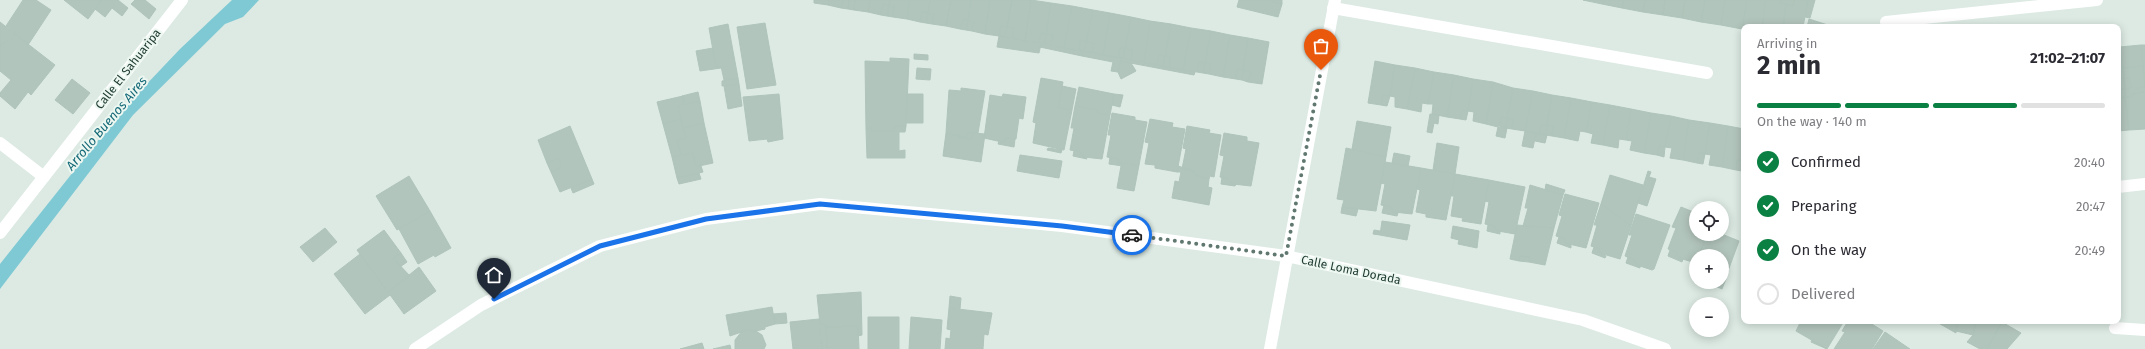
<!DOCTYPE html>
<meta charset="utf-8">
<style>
body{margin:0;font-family:"Fira Sans",sans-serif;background:#f2f2f3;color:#2b2b33;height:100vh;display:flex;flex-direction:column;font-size:15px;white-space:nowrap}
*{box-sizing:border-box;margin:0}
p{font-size:13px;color:#7c7c81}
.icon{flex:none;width:22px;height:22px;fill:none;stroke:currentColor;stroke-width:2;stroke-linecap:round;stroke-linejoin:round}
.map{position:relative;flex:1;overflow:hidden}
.panel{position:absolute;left:1741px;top:24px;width:380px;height:300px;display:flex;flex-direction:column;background:#fff;border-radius:8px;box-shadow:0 2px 10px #0003}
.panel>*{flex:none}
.tools{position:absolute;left:1689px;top:201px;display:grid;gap:8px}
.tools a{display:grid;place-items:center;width:40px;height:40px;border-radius:50%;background:#fff;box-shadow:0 2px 10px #0003;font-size:20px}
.pin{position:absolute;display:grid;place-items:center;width:34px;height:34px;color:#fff;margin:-41px -17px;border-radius:50% 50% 50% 0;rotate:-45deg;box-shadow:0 0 4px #0007}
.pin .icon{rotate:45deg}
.courier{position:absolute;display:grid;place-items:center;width:40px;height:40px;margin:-20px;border:3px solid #1a73e8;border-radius:50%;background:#fff;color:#222;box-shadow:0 1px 5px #0007}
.headline em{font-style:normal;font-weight:700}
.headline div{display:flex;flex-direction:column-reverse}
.headline{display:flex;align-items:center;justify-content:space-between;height:68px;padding:0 16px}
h1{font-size:26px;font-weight:700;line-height:30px}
.bar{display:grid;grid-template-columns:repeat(4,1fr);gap:6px 4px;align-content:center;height:48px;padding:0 16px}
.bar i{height:5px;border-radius:3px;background:#e1e1e2}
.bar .active{background:#0b8043}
.bar p{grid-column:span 4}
ol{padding:0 16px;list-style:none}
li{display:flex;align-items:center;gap:12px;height:44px}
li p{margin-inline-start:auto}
li .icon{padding:4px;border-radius:50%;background:#0b8043;color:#fff;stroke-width:4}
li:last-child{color:#7c7c81}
li i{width:22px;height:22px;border:2px solid #e1e1e2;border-radius:50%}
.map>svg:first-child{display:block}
.water{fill:#7fc9d4}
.building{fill:#b2c5bc;stroke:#afc4ba}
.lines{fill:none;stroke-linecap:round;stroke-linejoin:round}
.minor{stroke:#fff;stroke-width:12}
.tertiary{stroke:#fff;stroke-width:12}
.done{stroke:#60786f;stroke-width:4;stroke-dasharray:0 7.2}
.route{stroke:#1a73e8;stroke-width:5}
.labels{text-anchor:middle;stroke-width:4;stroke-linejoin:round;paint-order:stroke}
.street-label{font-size:12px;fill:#1e3a31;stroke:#edf7f1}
.water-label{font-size:13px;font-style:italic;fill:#156a78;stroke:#edf7f1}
</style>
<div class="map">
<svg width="2145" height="349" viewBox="0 0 2145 349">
<rect width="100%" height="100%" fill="#dceae3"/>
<!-- water -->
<path class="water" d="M232 0H259L243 17 225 24 133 115 0 289V264L124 108 180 49Z"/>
<!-- building -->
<path class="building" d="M23 0H36L51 10 28 45 6 26Z
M64 0H102L88 19Z
M102 0H118L128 8 122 16 112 8 105 17 95 9Z
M135 0H145L156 9 149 19 131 4Z
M814 0H829L828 5 814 3Z
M829 0H843L841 8 828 5Z
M843 0H849L848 9 841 8Z
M849 0H855L854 10 848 9Z
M855 0H870L868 12 854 10Z
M870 0H890L889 5 883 4 881 15 868 12Z
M890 0H910L907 19 893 17 894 6 889 5Z
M910 0H930L928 13 922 12 920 22 907 19Z
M930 0H951L946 26 932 24 934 14 928 13Z
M951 0H971L968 20 963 19 960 29 946 26Z
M971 0H990L985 34 972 31 974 22 968 20Z
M990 0H1012L1007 27 1001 26 999 36 985 34Z
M1012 0H1031L1025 41 1012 38 1014 28 1007 27Z
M1031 0 1051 3 1046 34 1041 33 1039 43 1025 41Z
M1239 0H1273L1272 2 1282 4 1278 17 1237 7Z
M1273 0H1282V4L1272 2Z
M1583 0H1602V4Z
M1602 0H1624L1622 8 1602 4Z
M1624 0H1645L1643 12 1622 8Z
M1645 0H1665L1663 15 1643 12Z
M1665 0H1685L1682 18 1663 15Z
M1685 0H1705L1701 22 1682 18Z
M1705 0H1725L1721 25 1701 22Z
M1725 0H1747L1742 29 1721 25Z
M1747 0H1766L1762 27H1744V29H1742Z
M1766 0H1781L1780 3 1786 4 1783 27H1762Z
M1781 0H1794L1793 6 1780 3Z
M1794 0H1808L1803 27H1783L1786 4 1793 6Z
M1808 0H1815L1810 18 1805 17Z
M1051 3 1072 6 1064 48 1051 45 1053 35 1046 34Z
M883 4 889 5 887 16 881 15Z
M889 5 894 6 893 17 887 16Z
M1072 6 1093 10 1086 42 1080 40 1079 50 1064 48Z
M1093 10 1110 13 1103 55 1092 53 1094 43 1086 42Z
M922 12 928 13 926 23 920 22Z
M928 13 934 14 932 24 926 23Z
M1110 13 1131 17 1125 49 1120 47 1118 58 1103 55Z
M1131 17 1150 21 1144 62 1131 60 1133 50 1125 49Z
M963 19 968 20 966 30 960 29Z
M1809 19 1834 27H1807Z
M968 20 974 22 972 31 966 30Z
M1150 21 1171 24 1165 56 1159 55 1157 65 1144 62Z
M0 22 15 34 6 44 4 42 0 47Z
M765 23 776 85 747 89 737 27Z
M728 24 738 78 724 80 721 66 716 67 709 28Z
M1171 24 1191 28 1183 70 1169 67 1171 57 1165 56Z
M1001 26 1007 27 1005 37 999 36Z
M1007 27 1014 28 1012 38 1005 37Z
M1191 28 1211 31 1205 63 1199 62 1197 72 1183 70Z
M1211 31 1230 35 1223 77 1209 74 1211 64 1205 63Z
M1041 33 1046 34 1045 44 1039 43Z
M15 34 55 65 31 95 28 92 15 109 0 96V93L11 80 0 71V52Z
M1046 34 1053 35 1051 45 1045 44Z
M1230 35 1248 38 1243 70 1237 69 1236 79 1223 77Z
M999 36 1041 44 1039 53 997 47Z
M1248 38 1269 42 1262 84 1248 82 1251 72 1243 70Z
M1080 40 1086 42 1084 51 1079 50Z
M4 42 6 44 0 52V47Z
M1086 42 1094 43 1092 53 1084 51Z
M1041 44 1083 51 1082 56 1040 47Z
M2141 45H2145V87Z
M2141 45 2143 66 2123 68 2120 47Z
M1120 47 1125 49 1123 58H1118Z
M2118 47H2120L2124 78 2118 79Z
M713 48 716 67 721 66V68L700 71 696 51Z
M1125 49 1133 50 1131 60 1123 58Z
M1083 51 1121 58 1118 72 1111 71 1113 62 1082 56Z
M914 54 928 55V60L914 59Z
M1159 55 1165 56 1163 66 1157 65Z
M1165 56 1171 57 1169 67 1163 66Z
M890 58 909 59 906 126H894V131H872V128L866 129 865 61 890 62Z
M1121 58 1157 65V68L1120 61Z
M1120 61 1131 63 1136 71 1121 79 1118 72Z
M1375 61 1395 65 1390 96 1383 95 1381 105 1368 103Z
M1199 62 1205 63 1203 73 1197 72Z
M1205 63 1211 64 1209 74 1203 73Z
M1158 65 1183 70 1195 72 1194 75 1157 68Z
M1395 65 1415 68 1407 109 1395 107V97L1390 96Z
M2143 66 2145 87 2131 88 2130 78H2124L2123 68Z
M917 68 931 69 930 80 916 79Z
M1415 68 1434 72 1428 104 1422 103 1421 112 1407 109Z
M1237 69 1243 70 1242 80 1236 79Z
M1243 70 1251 72 1248 82 1242 80Z
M1434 72 1454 75 1447 117 1432 114 1433 104H1428Z
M1454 75 1473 79 1468 111 1462 110 1460 119 1447 117Z
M738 78 739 84 722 86V81Z
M1041 78 1063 82 1058 108 1072 110 1064 150 1033 143 1036 123 1033 122Z
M2124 78H2130L2131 88 2125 89Z
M2124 78 2125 89H2118V79Z
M72 79 90 93 73 114 55 100Z
M1473 79 1493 82 1486 124 1473 121 1474 112 1468 111Z
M1493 82 1513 88 1507 118 1501 117 1498 127 1486 124Z
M739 84 742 106 728 109 724 86Z
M1062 86 1076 89 1072 110 1058 108Z
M1079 87 1114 94 1110 115 1097 113 1098 110 1075 106Z
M2145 87V92L2132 94V97H2125V89Z
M961 88 985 91 978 133H967V136L964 137 946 133 949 90 961 91Z
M1513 88 1533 91 1525 131 1512 129 1513 119 1507 118Z
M2125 89V97L2120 98 2118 90Z
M1533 91 1552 95 1547 125H1541L1539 134 1525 131Z
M698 92 700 101 684 104 682 96Z
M2145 92V129L2129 130 2125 97H2132V94Z
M779 94 783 139 768 142 767 139 749 141 743 97Z
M907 94H923V123H906Z
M1003 94 1026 97 1023 119 1019 118 1016 139 1006 138V141L1002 142 984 138 990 95 1002 97Z
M1114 94 1123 95 1120 107 1112 105Z
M2118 94 2120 98 2125 97 2129 130 2118 131Z
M1383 95 1390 96 1387 106 1381 105Z
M1552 95 1571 98 1564 138 1552 136 1553 126 1547 125Z
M683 96 684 104 678 106 681 119 663 124 657 102Z
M1571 98 1592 102 1586 132 1580 131 1578 141 1564 138Z
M700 101 704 123 683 128 678 106Z
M1592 102 1610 105 1603 145 1591 143 1593 134 1586 132Z
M1610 105 1631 109 1626 140 1619 139 1618 148 1603 145Z
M1075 106 1098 110 1097 113 1110 115 1102 159 1084 157 1081 155V152L1070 150 1074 128H1071Z
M1631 109 1651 113 1644 153 1630 150 1632 141 1626 140Z
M1462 110 1468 111 1466 120 1460 119Z
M1112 113 1135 117V120L1147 122 1139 165 1121 163 1118 162 1119 159 1107 157 1111 135H1108Z
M1651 113 1671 116 1665 147 1659 146 1657 155 1644 153Z
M1430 114 1439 115 1438 124 1434 123 1432 133 1427 132Z
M1671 116 1689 120 1683 160 1670 158 1672 148 1665 147Z
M1501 117 1507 118 1506 128 1499 126Z
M1507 118 1513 119 1512 129 1506 128Z
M681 119 686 138 677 140 681 155 672 157 663 124Z
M1150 119 1173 123 1172 127 1185 129 1177 172 1155 168V165L1145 164 1149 143 1145 142Z
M1689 120 1710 123 1705 154 1699 153 1697 163 1683 160Z
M1357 121 1391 127 1386 157 1352 149Z
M704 123 713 163 699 166 695 165 693 153 681 155 677 140 686 138 683 128Z
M1710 123 1728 126 1722 167 1709 165 1711 155 1705 154Z
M1541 125H1547L1546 135 1539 134Z
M1547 125 1553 126 1552 136 1546 135Z
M570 126 592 179 560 192 551 172 562 167 559 158 547 163 538 140Z
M894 126H906L905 132H899V151L905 150V158H867L866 129 872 128V131H894Z
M1187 126 1210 130 1209 133 1221 135 1214 177 1210 176 1209 179 1198 176 1194 173V171L1182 169 1186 149 1183 148Z
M1728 126 1744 129V161L1737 160 1736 170 1722 167Z
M1498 127 1507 128 1505 138 1496 136Z
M1525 131 1536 133 1533 148 1522 146Z
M946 133 959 136 958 138 972 139 973 133 985 134 981 162 943 156Z
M967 133H973L972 139 958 138 959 136H967Z
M1224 133 1247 137V141L1259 143 1251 186 1233 184 1229 181V179L1220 177 1224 156 1220 155Z
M1536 133 1547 135 1545 143 1535 141Z
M1006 138 1015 139 1014 147 998 144 999 141H1006Z
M1437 143 1459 147 1455 174 1433 170Z
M1659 146 1665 147 1664 157 1657 155Z
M1048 148 1062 150 1061 153 1047 150Z
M1346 148 1386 157 1376 211 1342 207 1344 200 1337 199Z
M1074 151 1081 152V155H1084L1087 159 1073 156Z
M693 153 695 165 701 166 703 172 677 178 672 157Z
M1394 153 1410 156 1408 166 1392 163Z
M1699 153 1705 154 1703 164 1697 163Z
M1020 155 1062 161 1059 178 1017 171Z
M1110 157 1119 159 1118 162 1124 164 1123 166 1109 164Z
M559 158 562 167 551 172 547 163Z
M1737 160 1744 161 1742 171 1736 170Z
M1385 162 1421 168 1412 214 1394 212 1392 211V207L1381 205 1385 184 1381 183Z
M1124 164 1139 165 1134 191 1117 188 1121 166H1123Z
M1178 166 1194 171V173L1198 176 1209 179 1208 187 1212 188 1209 205 1172 198 1175 181 1179 182 1181 172H1177Z
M1421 168 1455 174 1446 220 1426 217V214L1416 212 1420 190 1417 189Z
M1648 171 1651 172 1649 177 1656 179 1647 206 1638 203Z
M699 173 701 179 679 184 677 178Z
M1455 174 1489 180 1481 224 1462 221 1463 218 1451 216 1454 196H1451Z
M1610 175 1643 185 1631 226 1601 204Z
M409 176 430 211 397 230 376 196Z
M1222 177 1229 179V181L1236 184 1235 186 1221 184Z
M592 179 594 184 573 193 571 188Z
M1489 180 1525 187 1515 234 1498 231 1494 228 1495 226 1485 224 1489 202 1485 201Z
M1546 184 1565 190 1563 195 1545 190Z
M1530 185 1563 195 1554 228 1523 226 1528 208H1525Z
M1565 194 1599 203 1586 248 1569 244 1565 242 1566 239 1556 236 1562 216 1559 215Z
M1601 204 1631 226 1620 259 1603 254 1599 252 1600 249 1591 246 1597 225H1594Z
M1384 205 1392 207V211L1398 213 1397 216 1382 213Z
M1342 207 1358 209 1356 216 1341 213Z
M1681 207 1696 213V234H1707L1699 256H1696V263L1679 258 1676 255 1677 252 1668 249 1676 228 1672 227Z
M430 211 451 248 435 257 434 255 418 264 399 229Z
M1636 214 1670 225 1654 269 1652 270 1637 265 1634 262 1635 260 1625 256 1632 235H1629Z
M1382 221 1410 225 1407 240 1380 235Z
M1488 225 1495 226 1494 228 1500 231V234L1487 231Z
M1517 225 1554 228 1545 265 1529 262 1530 257 1520 256 1519 261 1510 259Z
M1453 226 1479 231 1477 248 1458 244 1459 240 1451 238Z
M325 228 337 242 313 262 300 247Z
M384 230 401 253 393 258 410 276 388 292 357 250Z
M1374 230 1380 231V235L1373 234Z
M1707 234 1723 237 1724 235 1739 241 1725 279 1722 278V256H1699Z
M1559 237 1566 239 1565 242 1571 245V248L1557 243Z
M1594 247 1600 249 1599 252 1606 256 1605 258 1592 253Z
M1670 250 1677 252 1676 255 1683 259 1682 262 1668 256Z
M401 253 407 262 400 267 393 258Z
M360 254 390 295 365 314 334 274Z
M1520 256 1530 257 1529 262 1519 261Z
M1628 257 1635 260 1634 262 1640 266V268L1626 263Z
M1696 263V278L1691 276Z
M419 267 436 291 404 314 388 292Z
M1722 278 1726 279 1722 289 1706 282H1722Z
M861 292 862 335 858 336V326L826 327V324H820L817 295Z
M950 296 961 298 960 309 949 308Z
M772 307 775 324 765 327V329L756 331 747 330 730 336 726 315Z
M949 308 992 313 988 335 984 334 983 349H945L946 338 950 339 951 330 947 329Z
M786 313 787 323 775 324 773 314Z
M868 317H899V349H868Z
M911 317 942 320 940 349H909Z
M819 319 822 349H793L790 322Z
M1801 321H1844L1827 349 1796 331Z
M1848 321H1867L1883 331 1872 349H1834L1845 332 1842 331Z
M1935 321H1958L1956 332V333Z
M1958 321H1976L1973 335 1956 331Z
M1976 321 2002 322 1987 349H1980L1967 342 1973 335Z
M2002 322 2021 333 2007 349H1987Z
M820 324H826L827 349H822Z
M858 326 859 349H827L826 327Z
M747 330 756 331 762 335 766 345 764 349H735V340L742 331Z
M1885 332 1910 349H1873Z
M1812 340 1827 349 1811 342Z
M702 343 704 349H680Z
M730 345 731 349H713Z"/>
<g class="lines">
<!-- minor -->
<path class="minor" d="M1333 8 1707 73
M1886 22 2097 0
M0 143 44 177
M2118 187 2145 184
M0 233 182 0
M2115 328 2145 330"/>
<!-- tertiary -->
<path class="tertiary" d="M415 349 481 305 600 246 706 219 820 204 1062 226 1286 256 1583 320 1665 349
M1270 349 1335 0"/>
</g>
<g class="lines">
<!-- done -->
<path class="done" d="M1132 235 1286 256 1321 70"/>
<!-- route -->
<path class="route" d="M494 299 600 246 706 219 820 204 1062 226 1132 235"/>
</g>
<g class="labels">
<!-- street labels -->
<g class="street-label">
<text transform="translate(128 69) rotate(-52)" y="4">Calle El Sahuaripa</text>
<text transform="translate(1351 270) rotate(12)" y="4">Calle Loma Dorada</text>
</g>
<!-- water labels -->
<g class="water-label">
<text transform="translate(106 123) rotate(-50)" y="5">Arrollo Buenos Aires</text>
</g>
</g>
</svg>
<div class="tools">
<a><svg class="icon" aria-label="locate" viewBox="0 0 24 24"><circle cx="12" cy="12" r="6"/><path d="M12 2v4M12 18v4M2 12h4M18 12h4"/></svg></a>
<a>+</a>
<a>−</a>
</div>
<div class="pin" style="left:1321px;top:70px;background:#ea580c"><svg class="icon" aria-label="bag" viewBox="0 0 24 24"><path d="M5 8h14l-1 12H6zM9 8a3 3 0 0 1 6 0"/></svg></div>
<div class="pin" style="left:494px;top:299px;background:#1f2937"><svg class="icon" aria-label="home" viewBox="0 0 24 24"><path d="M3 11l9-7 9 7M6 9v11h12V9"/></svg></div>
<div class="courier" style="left:1132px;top:235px"><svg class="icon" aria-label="car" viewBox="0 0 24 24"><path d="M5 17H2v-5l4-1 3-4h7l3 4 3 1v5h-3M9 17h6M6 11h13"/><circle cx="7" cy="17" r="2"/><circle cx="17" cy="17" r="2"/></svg></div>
<section class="panel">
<div class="headline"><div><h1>2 min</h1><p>Arriving in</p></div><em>21:02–21:07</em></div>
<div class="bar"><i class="active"></i><i class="active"></i><i class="active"></i><i></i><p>On the way · 140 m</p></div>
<ol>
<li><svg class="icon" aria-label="check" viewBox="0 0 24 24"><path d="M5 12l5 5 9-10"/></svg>Confirmed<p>20:40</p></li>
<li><svg class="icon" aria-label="check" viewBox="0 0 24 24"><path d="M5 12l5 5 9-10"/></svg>Preparing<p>20:47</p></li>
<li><svg class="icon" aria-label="check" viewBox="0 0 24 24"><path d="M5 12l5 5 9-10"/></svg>On the way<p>20:49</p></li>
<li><i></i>Delivered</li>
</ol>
</section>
</div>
